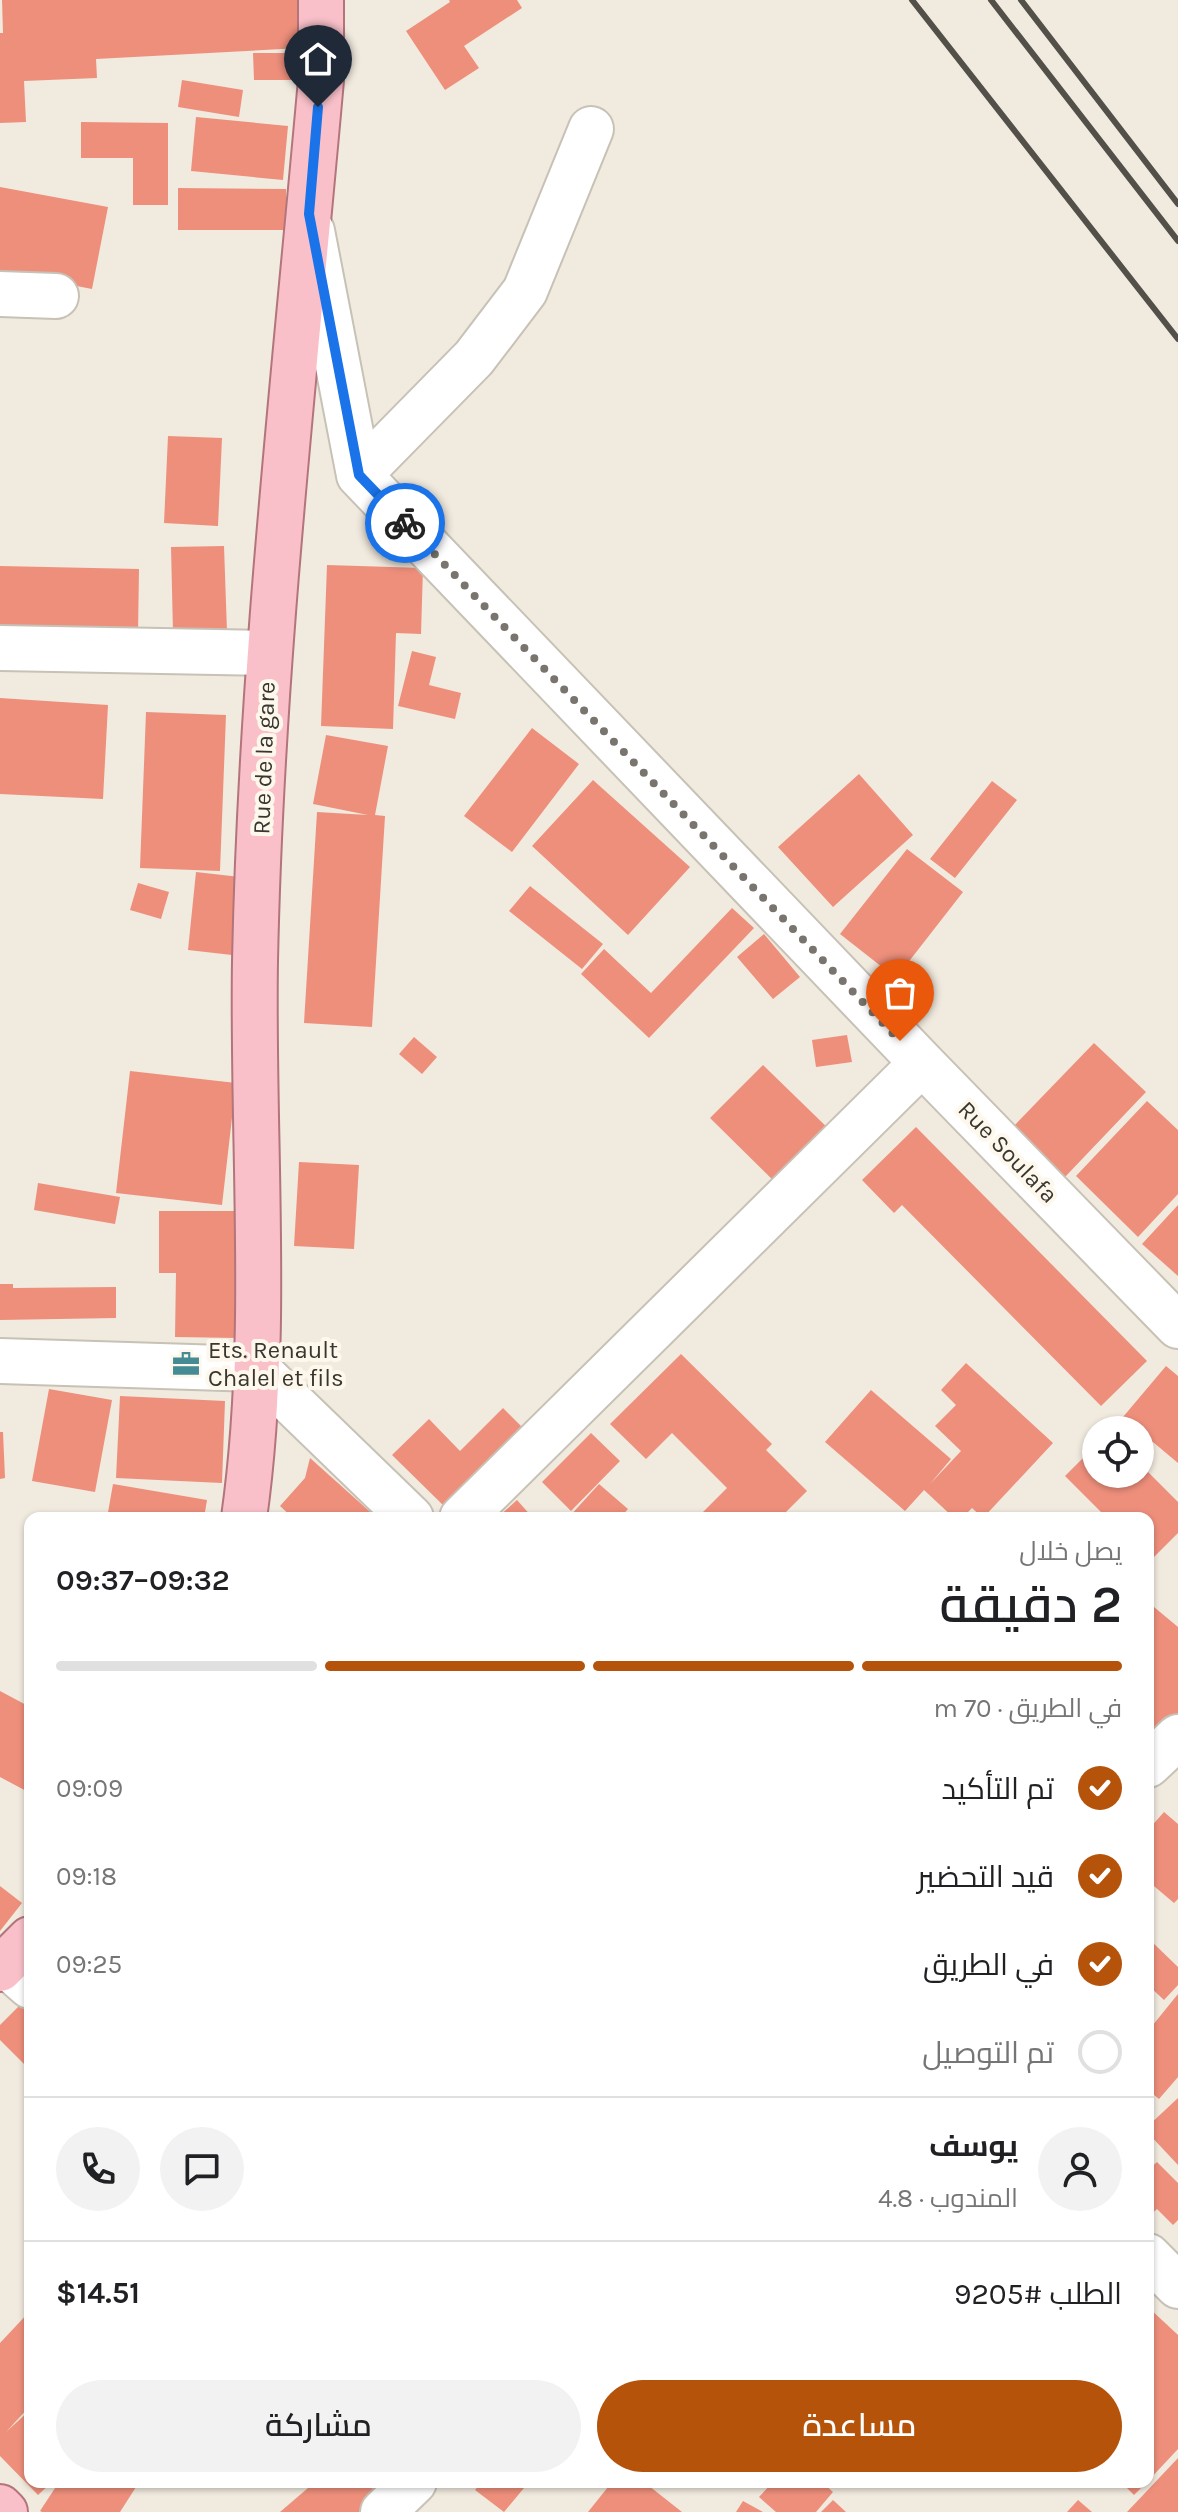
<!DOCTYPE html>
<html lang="ar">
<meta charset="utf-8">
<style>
body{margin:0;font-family:Karla,Cairo,sans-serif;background:#f2f2f2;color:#202124;direction:rtl;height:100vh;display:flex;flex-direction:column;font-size:30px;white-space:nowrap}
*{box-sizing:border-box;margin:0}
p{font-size:26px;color:#757577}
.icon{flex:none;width:44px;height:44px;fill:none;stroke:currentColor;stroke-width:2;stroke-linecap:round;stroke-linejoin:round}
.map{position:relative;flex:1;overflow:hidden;direction:ltr}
.side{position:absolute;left:24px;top:1512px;width:1130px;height:976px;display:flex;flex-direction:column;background:#fff;border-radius:16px;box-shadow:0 2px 6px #0004;direction:rtl}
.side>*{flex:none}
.buttons{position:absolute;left:1082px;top:1416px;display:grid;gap:16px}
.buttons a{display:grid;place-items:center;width:72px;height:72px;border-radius:50%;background:#fff;box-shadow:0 2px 6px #0004;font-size:40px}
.pin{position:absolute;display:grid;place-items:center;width:68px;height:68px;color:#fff;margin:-82px -34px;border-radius:50% 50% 50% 0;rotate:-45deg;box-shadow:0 0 8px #0007}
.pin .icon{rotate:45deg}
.courier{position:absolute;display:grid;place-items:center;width:80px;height:80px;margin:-40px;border:6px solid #1a73e8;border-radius:50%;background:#fff;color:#222;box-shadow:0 2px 10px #0007}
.summary em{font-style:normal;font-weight:600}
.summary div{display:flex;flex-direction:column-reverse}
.summary{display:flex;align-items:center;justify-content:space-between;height:136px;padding:0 32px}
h1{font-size:52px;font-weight:600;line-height:60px}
.bar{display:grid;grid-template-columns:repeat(4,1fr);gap:12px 8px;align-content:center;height:96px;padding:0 32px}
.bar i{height:10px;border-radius:6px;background:#e0e0e0}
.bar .selected{background:#b45309}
.bar p{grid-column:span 4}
.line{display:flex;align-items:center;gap:20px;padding:0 32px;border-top:2px solid #e0e0e0}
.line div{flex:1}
.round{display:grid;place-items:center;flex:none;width:84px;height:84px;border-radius:42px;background:#f2f2f2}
ol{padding:0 32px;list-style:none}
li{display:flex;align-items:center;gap:24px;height:88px}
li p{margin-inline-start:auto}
li .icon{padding:8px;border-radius:50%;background:#b45309;color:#fff;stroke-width:4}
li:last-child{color:#757577}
li i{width:44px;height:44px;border:4px solid #e0e0e0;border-radius:50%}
.action{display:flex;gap:16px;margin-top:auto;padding:16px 32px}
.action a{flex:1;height:92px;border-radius:48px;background:#b45309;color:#fff;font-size:32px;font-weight:600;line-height:92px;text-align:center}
.action a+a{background:#f2f2f2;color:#202124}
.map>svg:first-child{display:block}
.building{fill:#ee8f7c}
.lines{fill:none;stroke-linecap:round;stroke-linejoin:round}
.minor-casing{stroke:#c7c1b6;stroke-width:48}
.major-casing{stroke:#b3747c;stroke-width:48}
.minor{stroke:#fff;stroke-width:44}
.major{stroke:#f9c0c9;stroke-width:44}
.rail{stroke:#53504a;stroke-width:6}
.done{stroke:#79756e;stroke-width:8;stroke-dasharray:0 14.4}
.route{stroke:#1a73e8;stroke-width:10}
.labels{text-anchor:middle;stroke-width:8;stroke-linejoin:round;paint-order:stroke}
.street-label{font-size:24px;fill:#383631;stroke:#fef8ec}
.poi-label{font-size:24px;fill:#383631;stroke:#fef8ec;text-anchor:start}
</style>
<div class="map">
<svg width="1178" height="2512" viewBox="0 0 1178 2512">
<rect width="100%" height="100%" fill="#f1eadf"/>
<!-- building -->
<path class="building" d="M2 0H298L301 48 96 59 97 78 24 81 26 122 0 123V33H3Z
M449 0H517L522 8 464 46 479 68 445 90 406 31 450 2Z
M253 53H295V80H254Z
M182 80 243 90 239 117 178 107Z
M196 117 288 126 283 180 191 171Z
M81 122 168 123V205H133V158H81Z
M0 187 108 207 92 289 0 271Z
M178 188 286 189V230H178Z
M168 436 222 438 218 526 164 523Z
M224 546 227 632 173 633 171 547Z
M327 565 423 568 421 634 396 633 393 729 321 726Z
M0 566 139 569 138 633 0 630Z
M412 651 436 657 429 685 461 693 455 719 398 706Z
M0 698 108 705 103 799 0 794Z
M146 712 226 715 220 871 140 868Z
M532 728 579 764 512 852 464 816Z
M326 735 388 746 375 815 385 816 372 1027 304 1023 317 812 368 815 313 804Z
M859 774 913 835 833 907 778 847Z
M593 780 690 867 628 935 532 846Z
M992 781 1017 800 955 878 930 859Z
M907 849 963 892 896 978 840 934Z
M196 872 240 877 232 955 188 950Z
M138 883 169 892 161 919 130 910Z
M530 886 603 944 582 969 509 911Z
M732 908 754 928 649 1038 581 974 604 949 651 993Z
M764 934 800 977 773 999 737 957Z
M847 1035 852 1062 816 1067 812 1040Z
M414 1037 437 1057 422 1074 399 1054Z
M1094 1043 1146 1092 1065 1177 1012 1128Z
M763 1065 836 1136 783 1190 710 1118Z
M130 1071 236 1083 222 1205 116 1193Z
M1147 1101 1178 1130V1194L1138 1237 1076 1176Z
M916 1127 1147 1361 1101 1406 902 1205 894 1213 862 1180Z
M299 1162 359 1165 354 1249 294 1246Z
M38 1183 120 1197 115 1224 34 1210Z
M1178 1205V1276L1142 1244Z
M159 1211H237V1338L175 1337 176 1273H159Z
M0 1284H13V1288L116 1287V1318L0 1320Z
M681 1354 772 1444 766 1450 807 1491 780 1518H708L703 1512 727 1488 672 1433 646 1459 610 1424Z
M966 1363 1053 1443 983 1518 972 1508 962 1518H954L924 1490 905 1511 825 1442 871 1390 951 1459 930 1484 961 1451 935 1426 956 1405 941 1390Z
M1166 1366 1178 1376V1463L1123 1417Z
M49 1389 112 1400 95 1492 32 1481Z
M120 1396 225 1401 222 1483 116 1478Z
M503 1408 525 1430 446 1508 392 1455 429 1419 460 1451Z
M0 1432H3L5 1478 0 1479Z
M591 1433 620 1461 571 1511 542 1482Z
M1096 1445V1474H1140V1464L1178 1502V1533L1150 1561 1148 1559V1518H1107L1065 1476Z
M310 1458 377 1518H293L280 1506 305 1478Z
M113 1484 207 1500 204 1518H107Z
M599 1484 628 1509 620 1518H568Z
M517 1500 533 1518H497Z
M1148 1602 1178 1627V1726L1166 1739 1148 1723Z
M0 1691 30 1707V1793L0 1777Z
M1164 1812 1178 1824V1899L1174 1903 1148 1881V1830Z
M0 1886 22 1903 0 1931Z
M1148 1938 1178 1967V1985L1164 2000 1148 1985Z
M1178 1994V2077L1159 2099 1148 2090V2031Z
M28 1997 30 1999V2070L0 2040V2025Z
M1178 2098V2165L1148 2133V2126Z
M1157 2162 1178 2183V2220L1173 2225 1157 2209 1148 2217V2170Z
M1148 2307 1178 2335V2449L1148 2481Z
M30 2311V2406L6 2432 30 2410V2482H52L38 2495 0 2456V2343Z
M1178 2458V2512H1127Z
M59 2482H128L136 2487 120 2512H42L40 2511Z
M315 2482H367L379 2496 361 2512H280Z
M482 2482H529L504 2512 475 2490Z
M612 2482H644L682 2512H588Z
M773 2482H822L833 2492 816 2512H776L759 2497Z
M1121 2482H1147L1134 2495Z
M833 2500 846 2512H821Z
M1078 2500 1092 2512H1067Z
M743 2501 763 2512H736Z"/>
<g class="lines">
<!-- minor casing -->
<g class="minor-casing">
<path id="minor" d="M312 231 359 475 922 1063 1178 1326
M0 294 56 296
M359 475 474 358 525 291 591 129
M0 648 269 653
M0 1361 257 1369 411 1518
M462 1518 922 1063
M1148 1765 1178 1737
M5 1964 30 1986
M1148 2256 1178 2286
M383 2512 414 2482"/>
</g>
<!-- major casing -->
<g class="major-casing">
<path id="major" d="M244 1518C270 1334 252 1147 255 961 261 666 295 373 321 80V0
M0 1969 30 1939
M0 2507 5 2512"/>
</g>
<!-- minor -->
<use href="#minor" class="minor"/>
<!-- major -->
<use href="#major" class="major"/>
<!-- rail -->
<path class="rail" d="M912 0 1178 339
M991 0 1178 241
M1021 0 1178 204"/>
</g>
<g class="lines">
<!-- done -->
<path class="done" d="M405 523 900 1041"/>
<!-- route -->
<path class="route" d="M318 107 309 214 359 475 405 523"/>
</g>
<!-- icons -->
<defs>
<g id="office-bare" transform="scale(2.16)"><path d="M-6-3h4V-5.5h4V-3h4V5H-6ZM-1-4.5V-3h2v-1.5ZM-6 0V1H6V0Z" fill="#458b94" stroke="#fef8ec" stroke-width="2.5" paint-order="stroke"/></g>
</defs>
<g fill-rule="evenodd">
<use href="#office-bare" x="186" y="1364"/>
</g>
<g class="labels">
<!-- street labels -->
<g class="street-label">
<text transform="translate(264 758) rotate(-88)" y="8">Rue de la gare</text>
<text transform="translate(1008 1152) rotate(46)" y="8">Rue Soulafa</text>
</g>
<!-- poi labels -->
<g class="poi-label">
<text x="208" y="1358">Ets. Renault<tspan x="208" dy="28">Chalel et fils</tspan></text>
</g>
</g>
</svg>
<div class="buttons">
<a><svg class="icon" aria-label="locate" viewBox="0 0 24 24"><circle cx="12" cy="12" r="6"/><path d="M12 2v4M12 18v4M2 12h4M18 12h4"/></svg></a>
</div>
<div class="pin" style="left:900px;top:1041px;background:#ea580c"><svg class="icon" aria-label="bag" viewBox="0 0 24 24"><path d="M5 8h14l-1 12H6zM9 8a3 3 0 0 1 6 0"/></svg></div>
<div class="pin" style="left:318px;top:107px;background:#1f2937"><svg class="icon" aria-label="home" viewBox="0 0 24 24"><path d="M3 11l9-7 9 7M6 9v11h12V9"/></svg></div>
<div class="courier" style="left:405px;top:523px"><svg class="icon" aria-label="bike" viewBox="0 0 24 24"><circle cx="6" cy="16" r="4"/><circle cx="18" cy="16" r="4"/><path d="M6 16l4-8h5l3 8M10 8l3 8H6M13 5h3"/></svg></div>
<section class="side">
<div class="summary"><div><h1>2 دقيقة</h1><p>يصل خلال</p></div><em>09:32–09:37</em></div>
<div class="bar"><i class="selected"></i><i class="selected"></i><i class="selected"></i><i></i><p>في الطريق · 70 m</p></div>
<ol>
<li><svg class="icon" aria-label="check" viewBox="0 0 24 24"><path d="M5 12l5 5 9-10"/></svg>تم التأكيد<p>09:09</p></li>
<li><svg class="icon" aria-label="check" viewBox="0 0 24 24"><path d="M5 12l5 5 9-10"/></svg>قيد التحضير<p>09:18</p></li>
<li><svg class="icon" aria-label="check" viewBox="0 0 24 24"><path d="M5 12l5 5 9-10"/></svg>في الطريق<p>09:25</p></li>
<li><i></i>تم التوصيل</li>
</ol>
<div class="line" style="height:144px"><a class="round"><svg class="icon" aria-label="person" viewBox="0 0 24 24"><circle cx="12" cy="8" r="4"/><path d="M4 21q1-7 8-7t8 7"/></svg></a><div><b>يوسف</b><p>المندوب · 4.8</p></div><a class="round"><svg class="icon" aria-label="chat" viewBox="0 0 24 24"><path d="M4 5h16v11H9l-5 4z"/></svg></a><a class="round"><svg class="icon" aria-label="phone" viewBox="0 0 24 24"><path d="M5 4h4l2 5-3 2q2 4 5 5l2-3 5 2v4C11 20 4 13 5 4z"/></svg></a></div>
<div class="line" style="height:104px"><div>الطلب #9205</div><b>$14.51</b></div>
<div class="action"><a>مساعدة</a><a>مشاركة</a></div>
</section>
</div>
